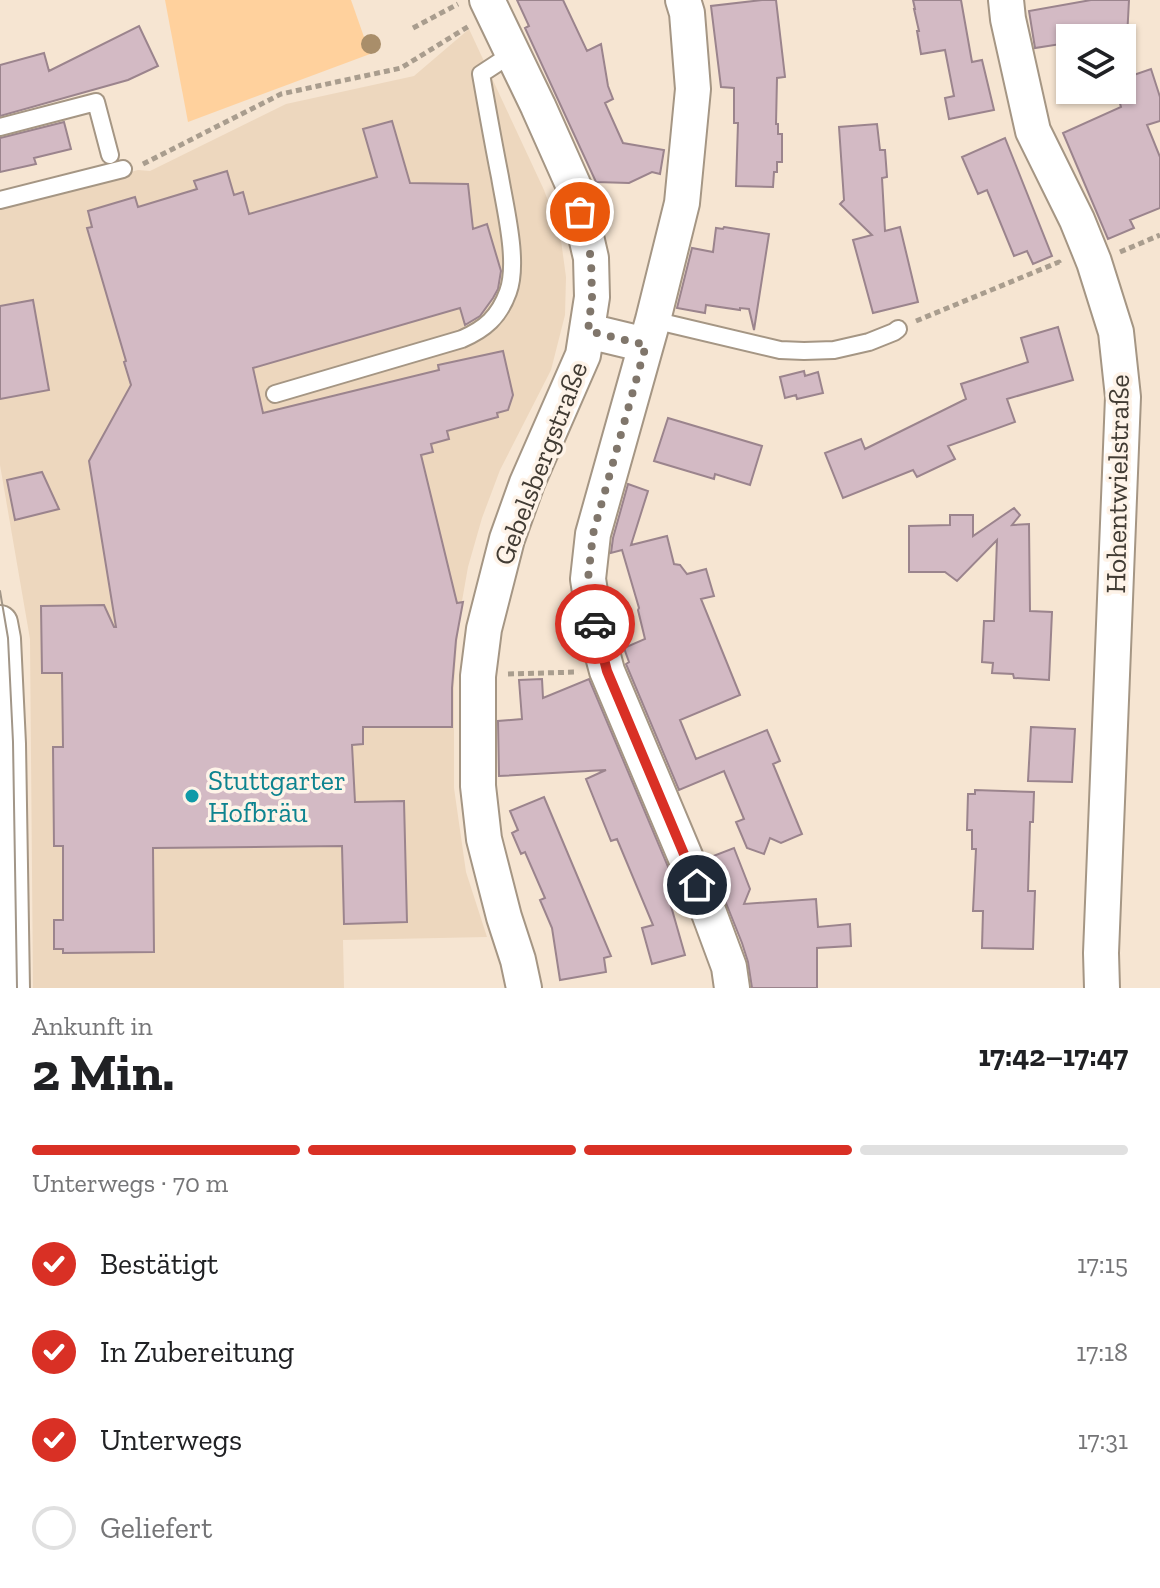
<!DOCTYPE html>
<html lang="de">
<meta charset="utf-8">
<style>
body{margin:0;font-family:"Zilla Slab",serif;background:#f2f2f2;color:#202124;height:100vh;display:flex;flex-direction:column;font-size:30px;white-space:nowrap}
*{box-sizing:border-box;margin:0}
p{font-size:26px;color:#757577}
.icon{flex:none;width:44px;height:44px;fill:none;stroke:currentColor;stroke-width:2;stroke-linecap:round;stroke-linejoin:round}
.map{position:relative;height:988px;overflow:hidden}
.drawer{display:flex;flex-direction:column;background:#fff;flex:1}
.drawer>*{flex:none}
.controls{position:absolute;left:1056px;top:24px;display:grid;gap:16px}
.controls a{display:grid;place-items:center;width:80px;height:80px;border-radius:0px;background:#fff;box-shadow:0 2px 6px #0004;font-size:40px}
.pin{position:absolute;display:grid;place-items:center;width:68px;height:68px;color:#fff;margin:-34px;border:4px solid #fff;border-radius:50%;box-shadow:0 2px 8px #0007}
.courier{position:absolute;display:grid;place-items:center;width:80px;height:80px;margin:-40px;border:6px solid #d93025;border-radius:50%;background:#fff;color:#222;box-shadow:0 2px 10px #0007}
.summary em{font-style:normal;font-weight:700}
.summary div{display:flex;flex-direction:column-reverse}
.summary{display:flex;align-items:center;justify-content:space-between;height:136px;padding:0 32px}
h1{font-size:52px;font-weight:700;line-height:60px}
.bar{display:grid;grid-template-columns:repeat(4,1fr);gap:12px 8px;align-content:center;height:96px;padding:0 32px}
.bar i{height:10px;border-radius:6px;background:#e0e0e0}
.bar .on{background:#d93025}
.bar p{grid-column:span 4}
ol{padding:0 32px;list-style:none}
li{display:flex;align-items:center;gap:24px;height:88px}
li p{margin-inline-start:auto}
li .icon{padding:8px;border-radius:50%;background:#d93025;color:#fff;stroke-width:4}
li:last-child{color:#757577}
li i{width:44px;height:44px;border:4px solid #e0e0e0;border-radius:50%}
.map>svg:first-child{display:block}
.built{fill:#edd7be}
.green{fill:#ffd19d}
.building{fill:#d3bac4;stroke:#9b848d;stroke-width:2}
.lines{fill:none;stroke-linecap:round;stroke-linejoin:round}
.service-casing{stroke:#a59684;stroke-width:20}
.minor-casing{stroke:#a59684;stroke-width:38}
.path{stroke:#a99d8e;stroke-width:5;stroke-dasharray:6 4;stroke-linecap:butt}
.service{stroke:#fff;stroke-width:16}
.minor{stroke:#fff;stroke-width:34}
.tram{stroke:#a29688;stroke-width:2}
.tree{fill:#a98e6a}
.done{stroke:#80766b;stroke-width:8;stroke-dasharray:0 14.4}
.route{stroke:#d93025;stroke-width:10}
.culture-dot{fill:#0f9aa8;stroke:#fef3e8;stroke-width:3}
.labels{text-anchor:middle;stroke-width:7;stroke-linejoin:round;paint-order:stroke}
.street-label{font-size:28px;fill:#413b33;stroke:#fef3e8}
.culture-label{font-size:28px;fill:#0d838f;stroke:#fef3e8;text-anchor:start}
</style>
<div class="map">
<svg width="1160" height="988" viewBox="0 0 1160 988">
<rect width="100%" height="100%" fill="#f6e5d2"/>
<!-- built -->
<path class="built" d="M469 29 544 190 560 233 566 277 565 315 551 370 500 470 482 518 468 567 459 618 454 685V788L466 872 487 937 343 940 344 988H33L30 639 0 465V210L138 170 150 171 286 104 414 76Z"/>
<!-- green -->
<path class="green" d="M165 0H351L370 54 188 122Z"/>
<!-- building -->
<path class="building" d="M517 0H563L587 51 601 44 608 86 613 99 605 103 623 143 664 150 660 174 652 172 629 183 596 182 525 28 529 26Z
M762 0H776L785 77 777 78 776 124H778V134H782V162H777V172H774L773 187 736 186 738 123H734V88L721 87 711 6Z
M913 0H961L972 62 982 60 994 110 949 119 945 98 954 96 945 50 921 54 917 31H919L914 9H915Z
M1091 0H1129L1127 38H1060L1061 44 1035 48 1029 11Z
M139 26 158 66 128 80 0 116V65L44 53 49 71Z
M1151 69 1160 97V121L1147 125 1160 157V208L1130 220 1134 228 1108 239 1063 133 1121 107 1116 90H1122V79Z
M392 121 410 183 468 184 473 229 487 224 501 271 498 289 493 298 480 316 465 325 460 308 253 368 263 413 439 370 438 365 503 351 513 395 508 410 497 413 498 417 447 431 449 439 431 444 433 452 421 455 457 603 463 602 456 640 452 688V727H363V744L352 745 355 802 404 801 407 922 344 924 342 846 153 848 154 952 63 953V949H54V920H63V846H54L53 747H63L62 673H42L41 606 104 605 114 627H116L89 461 131 385 124 362 126 361 87 228 92 227 88 211 135 197 138 207 197 189 194 181 227 171 234 195 243 192 249 214 377 177 363 129Z
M64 122 71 149 34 158 36 164 0 172V138Z
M877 124 880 150H885L887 177 882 178 885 231 900 227 918 302 873 313 853 240 872 235 840 204 844 200 839 127Z
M1005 138 1052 256 1033 264 1027 251 1014 256 987 190 978 194 962 157Z
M724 227 769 234 754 330 749 309 740 308V310L706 305 705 313 677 308 692 248 713 252 716 228 723 229Z
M33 300 49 390 0 399V306Z
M1058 327 1073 380 1007 399 1015 422 948 446 955 459 917 477 913 470 843 498 825 453 861 439 865 449 966 399 961 384 1028 362 1021 338Z
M804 371 805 376 818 372 823 393 797 399 796 395 785 398 780 377Z
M668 418 762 446 750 485 715 474 714 479 654 461Z
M42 472 59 509 15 520 7 480Z
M628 484 648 491 631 545 667 536 674 564 680 565 687 574 706 569 714 596 701 599 740 695 680 720 696 759 767 730 780 761 773 764 802 834 781 843 770 838 764 854 747 848 736 822 744 819 724 771 679 790 626 664 629 662 624 648 645 639 638 610 639 608 622 550 611 553 613 538Z
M1014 508 1020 515 1012 525 1029 524 1030 611 1052 612 1049 680 1014 678 1013 674 992 673 993 663 982 662 984 621H994L997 540 957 581 945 572H909V526L950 525V515H973V536Z
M542 679 543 698 589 679 677 888 667 892 685 955 652 964 642 928 653 925 617 839 611 841 586 779 606 770 499 776 498 721 522 719 519 680Z
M1031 727 1075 729 1072 782 1028 781Z
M975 790 1034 792 1033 822H1030L1028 891H1035L1033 949 982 948 983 911H973L976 849H972V830H967L968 794H975Z
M544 797 611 956 604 958 606 972 560 980 552 928 540 900 545 898 525 852 521 854 512 833 518 830 510 811Z
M734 848 750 889 744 904 816 899 818 927 850 924 851 946 817 948V988H752L748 962 742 943 708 858Z"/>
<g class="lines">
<!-- service casing -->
<g class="service-casing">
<path id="service" d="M0 127 96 102 110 155
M0 200 123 169
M653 320 780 350 804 351 834 350 869 342 894 332 898 329
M275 394 462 339C485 329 499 317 508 292 519 262 505 208 500 177 493 142 487 108 481 74L513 53"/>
</g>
<!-- minor casing -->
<g class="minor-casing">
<path id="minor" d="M487 0 538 106 575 189 591 258 592 297 583 355 527 483 507 539 484 629 478 676V786L484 839 504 917 518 960 524 988
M683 0 687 13 693 89 682 203 653 320 593 534 588 579 596 630 607 671 709 913 729 967 732 988
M1006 0 1008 19 1033 131 1077 220 1094 262 1116 332 1123 397 1101 953 1102 988
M588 331 646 345
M0 623 3 639 8 744 12 988"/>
</g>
<!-- path -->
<path class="path" d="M413 28 458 4
M143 164 281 94 401 68 469 26
M1120 252 1160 235
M916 321 1059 262 1060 265
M508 674 578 672"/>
<!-- service -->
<use href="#service" class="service"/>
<!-- minor -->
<use href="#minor" class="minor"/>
<!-- tram -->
<path class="tram" d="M0 591 8 638 13 742 17 988"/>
</g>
<!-- trees -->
<circle class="tree" cx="371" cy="44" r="10"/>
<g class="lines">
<!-- done -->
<path class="done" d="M580 212 591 258 592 297 588 331 646 345 593 534 588 579 595 624"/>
<!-- route -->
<path class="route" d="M595 624 607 671 697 885"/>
</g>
<!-- markers -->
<circle class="culture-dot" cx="192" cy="796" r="8"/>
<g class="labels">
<!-- street labels -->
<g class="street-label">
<text transform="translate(540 463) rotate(-69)" y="10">Gebelsbergstraße</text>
<text transform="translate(1117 484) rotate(-89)" y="10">Hohentwielstraße</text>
</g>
<!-- culture labels -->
<g class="culture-label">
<text x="208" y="790">Stuttgarter<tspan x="208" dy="32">Hofbräu</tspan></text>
</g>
</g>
</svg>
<div class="controls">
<a><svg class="icon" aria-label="layers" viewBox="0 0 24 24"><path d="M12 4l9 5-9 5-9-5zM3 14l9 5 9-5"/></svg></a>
</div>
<div class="pin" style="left:580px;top:212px;background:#ea580c"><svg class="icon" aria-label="bag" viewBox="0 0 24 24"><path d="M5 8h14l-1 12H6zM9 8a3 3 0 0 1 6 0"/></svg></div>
<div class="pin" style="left:697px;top:885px;background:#1f2937"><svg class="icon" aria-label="home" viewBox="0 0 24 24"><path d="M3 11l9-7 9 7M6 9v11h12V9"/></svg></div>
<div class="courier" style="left:595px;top:624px"><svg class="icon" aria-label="car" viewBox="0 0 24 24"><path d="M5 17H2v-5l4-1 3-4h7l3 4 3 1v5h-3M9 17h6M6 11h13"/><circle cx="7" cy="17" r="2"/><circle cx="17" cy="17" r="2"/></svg></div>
</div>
<section class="drawer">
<div class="summary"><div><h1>2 Min.</h1><p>Ankunft in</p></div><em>17:42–17:47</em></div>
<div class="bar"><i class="on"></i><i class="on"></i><i class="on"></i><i></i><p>Unterwegs · 70 m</p></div>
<ol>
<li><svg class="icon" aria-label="check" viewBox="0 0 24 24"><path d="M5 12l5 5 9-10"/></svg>Bestätigt<p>17:15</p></li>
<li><svg class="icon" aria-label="check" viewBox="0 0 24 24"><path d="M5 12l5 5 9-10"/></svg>In Zubereitung<p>17:18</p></li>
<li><svg class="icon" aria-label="check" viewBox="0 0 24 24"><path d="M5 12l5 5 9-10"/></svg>Unterwegs<p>17:31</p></li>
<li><i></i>Geliefert</li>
</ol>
</section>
